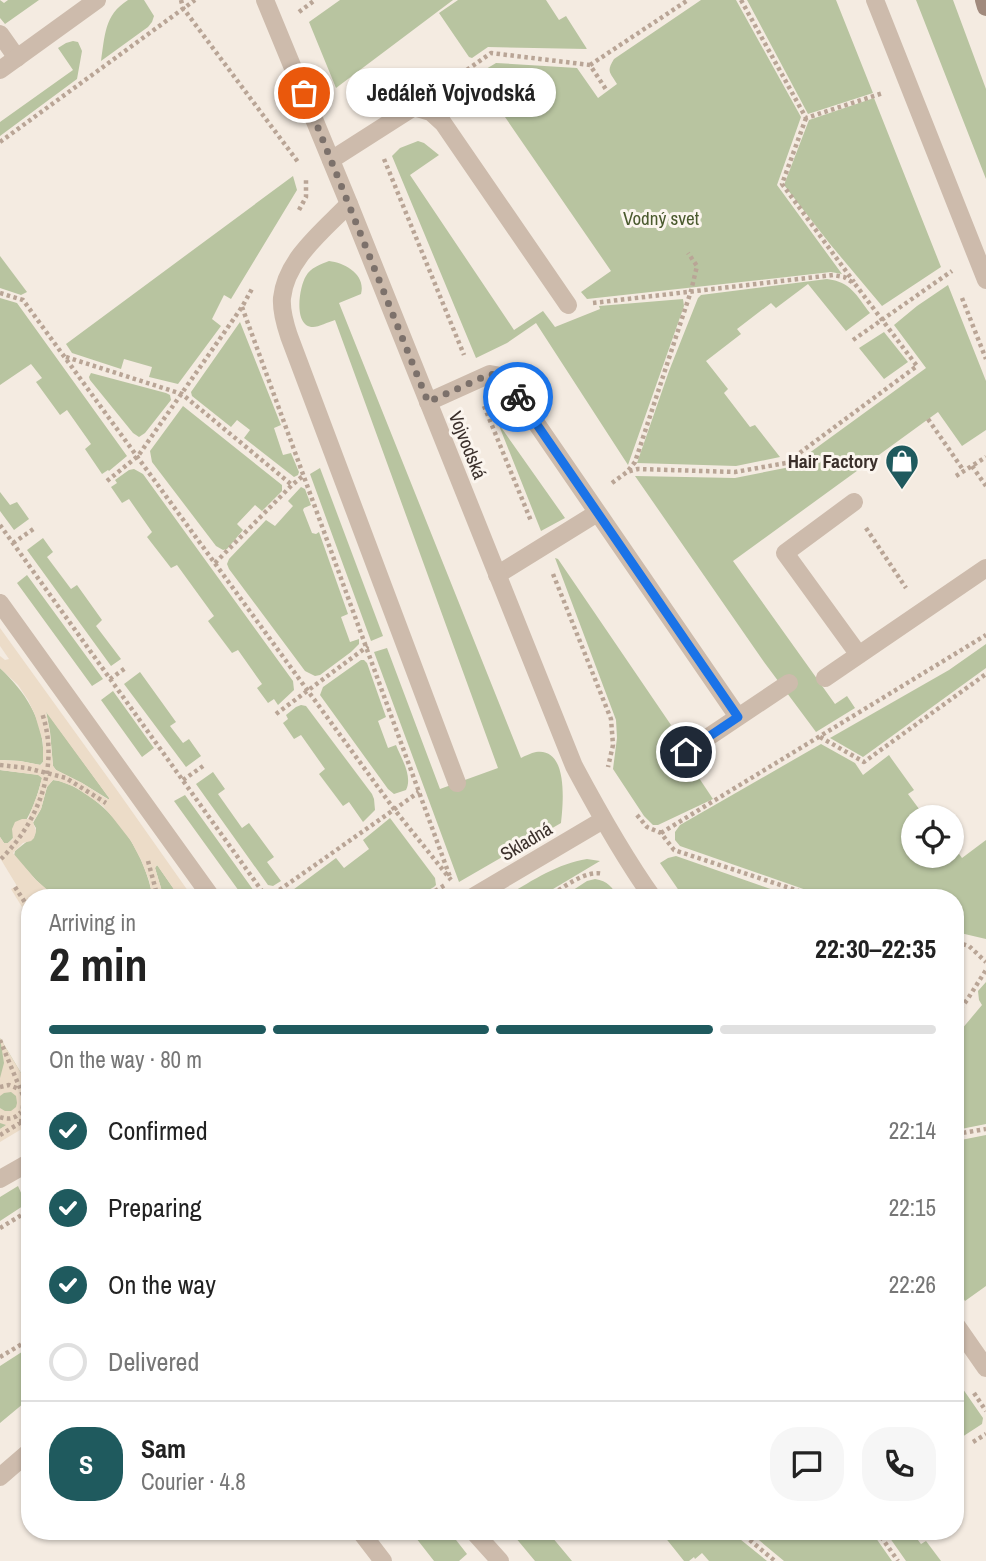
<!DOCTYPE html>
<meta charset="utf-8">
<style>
body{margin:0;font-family:"Archivo Narrow",sans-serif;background:#f6f6f6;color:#222;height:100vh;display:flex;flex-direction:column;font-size:26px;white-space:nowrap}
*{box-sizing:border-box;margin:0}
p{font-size:23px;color:#767676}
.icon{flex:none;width:38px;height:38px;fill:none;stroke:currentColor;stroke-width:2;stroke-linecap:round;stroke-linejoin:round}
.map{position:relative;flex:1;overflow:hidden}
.drawer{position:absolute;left:21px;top:889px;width:943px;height:651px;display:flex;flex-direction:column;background:#fff;border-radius:28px;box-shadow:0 2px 5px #0004}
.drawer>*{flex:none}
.controls{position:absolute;left:901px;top:805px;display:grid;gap:14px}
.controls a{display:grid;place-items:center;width:63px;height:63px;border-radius:50%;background:#fff;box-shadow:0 2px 5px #0004;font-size:35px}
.pin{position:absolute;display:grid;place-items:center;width:60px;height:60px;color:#fff;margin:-30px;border:4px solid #fff;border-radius:50%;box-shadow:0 2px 7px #0007}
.courier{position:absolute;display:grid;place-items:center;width:70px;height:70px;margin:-35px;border:5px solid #1a73e8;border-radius:50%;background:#fff;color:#222;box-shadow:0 2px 9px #0007}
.bubble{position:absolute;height:49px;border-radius:24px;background:#fff;box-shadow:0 2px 5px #0004;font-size:23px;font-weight:700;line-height:49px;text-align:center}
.overview em{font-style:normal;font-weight:700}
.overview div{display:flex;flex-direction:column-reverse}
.overview{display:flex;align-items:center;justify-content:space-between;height:119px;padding:0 28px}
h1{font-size:46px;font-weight:700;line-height:52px}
.bar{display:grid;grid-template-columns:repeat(4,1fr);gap:10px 7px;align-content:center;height:84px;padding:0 28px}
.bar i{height:9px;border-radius:5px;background:#e0e0e0}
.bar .current{background:#1f5a5e}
.bar p{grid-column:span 4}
.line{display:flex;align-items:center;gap:18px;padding:0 28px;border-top:2px solid #e0e0e0}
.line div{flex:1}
.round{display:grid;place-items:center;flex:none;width:74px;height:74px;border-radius:28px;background:#f6f6f6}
ol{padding:0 28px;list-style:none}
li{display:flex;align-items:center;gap:21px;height:77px}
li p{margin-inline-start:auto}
li .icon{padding:7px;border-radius:50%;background:#1f5a5e;color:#fff;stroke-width:4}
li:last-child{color:#767676}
li i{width:38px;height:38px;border:4px solid #e0e0e0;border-radius:50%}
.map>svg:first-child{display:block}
.green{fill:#b8c4a0}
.plaza{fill:#ecdcc8;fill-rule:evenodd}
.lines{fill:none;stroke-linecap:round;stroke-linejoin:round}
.path{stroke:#b9a596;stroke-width:4.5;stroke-dasharray:3.5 3.5;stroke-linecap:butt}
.lane{stroke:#cdbbac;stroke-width:18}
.street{stroke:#cdbbac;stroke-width:18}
.secondary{stroke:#a18a7d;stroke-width:18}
.done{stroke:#7c716b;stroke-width:7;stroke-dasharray:0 12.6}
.route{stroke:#1a73e8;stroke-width:9}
.labels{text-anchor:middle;stroke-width:6;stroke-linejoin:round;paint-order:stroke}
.park-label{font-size:19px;fill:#4a5a2e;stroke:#fbf5ee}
.street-label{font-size:19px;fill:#3b302b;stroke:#fbf5ee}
.poi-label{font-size:19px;font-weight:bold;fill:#3b302b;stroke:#fbf5ee;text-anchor:end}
</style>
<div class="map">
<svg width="986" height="1561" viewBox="0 0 986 1561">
<rect width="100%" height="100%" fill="#f4ebe1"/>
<!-- green -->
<path class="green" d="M0 0 4 3 8 0H39L5 24 0 18Z
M128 0H144L154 16 152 22 148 27 101 61C105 36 104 15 128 0Z
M340 0H453L336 88 309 22Z
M458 0H546L559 20 566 16 587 49 488 47 472 58 469 57 439 13Z
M701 0H736L801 117 777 185 842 274 831 272 587 299 581 292 611 271 476 75 496 63 577 68 598 98 617 84C610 72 606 72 614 59Z
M747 0H836L873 93 808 114Z
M916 0H953L986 89V179Z
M73 41 78 42 82 51 77 79 0 136V122L73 70 58 48 66 43Z
M874 98 941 267 882 306 830 244 784 185 809 120Z
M418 141 424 143 439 155 410 175 514 330 543 311 555 327 600 309 599 306 683 299 684 306 628 465 536 323 507 343 476 358 392 156 400 148Z
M293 176 297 190 231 299 224 295 212 319 221 326 178 384 149 377 152 367 124 359 121 369 72 353 66 344Z
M0 256 27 292 21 295 0 288Z
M329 261C346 263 366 275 361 294L339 303 521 758C525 756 531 753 536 752 569 747 563 805 561 823L459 882 374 652 387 648 440 789 498 768 335 320C328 322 319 327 313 327 293 327 299 287 306 276 310 268 321 264 329 261Z
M827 279C851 282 856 295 870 313L846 331 808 284 776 308 771 303 737 329 741 334 706 361 728 389 724 393 750 427 755 425 780 457 736 466 637 463 669 371 698 298 701 295Z
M948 285 986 381V430L962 446 938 412 733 561 835 704 847 696 855 708 816 732 764 662 635 476 735 478 790 467 926 368 894 325 917 306Z
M0 298 17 303 127 456 109 471 108 470 102 474 85 449 91 444 67 410 60 415 36 382 42 378 31 364 0 385Z
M240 322 281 425 274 428 283 455 291 453 299 472 298 475 294 477 244 438 250 430 237 420 231 427 192 396 191 392Z
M884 332 908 362 884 379 859 348Z
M91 373 166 393 170 395 171 400 145 433 139 437 133 433 90 380 89 377Z
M183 406 282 485V491L262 511 255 505 237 524 243 530 227 549 223 550 216 546 152 462 150 451Z
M498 423 565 518 541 531Z
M320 468 383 636 371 641 310 474Z
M134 469 143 474 293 681 294 690 278 705 274 699 268 703 257 688 262 684 238 650 232 653 208 621 214 616 177 565 171 568 147 537 152 532 129 499 122 503 111 487 117 483 115 480 129 470Z
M301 487 305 489 311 505 304 508 303 510 312 533 316 534 319 532 348 614 341 617 350 642 359 639V644L351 652 320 675 315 676 305 671 229 569 227 564 229 559 266 520 275 526 293 506 288 501Z
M0 492 10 505 17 502 29 519 14 530 0 511Z
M43 538 53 552 47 557 71 589 77 585 102 620 96 626 121 659 111 666 27 550Z
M555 558 558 559 671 725 667 730 713 799 658 825H653L644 816 613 769 617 738 616 720Z
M27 575 103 679 92 686 17 583Z
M986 644V668L863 757 830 738 949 670Z
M361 660H364L367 663 386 717 378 721 388 748 396 745C401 758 413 776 406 790L394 794 388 789 320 695 323 687Z
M0 668C27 694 46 723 43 762L40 765 20 761 0 760Z
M140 672 176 722 170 726 183 743 189 739 201 756 186 767 124 684Z
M113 691 154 748 142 757 101 700Z
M301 705 306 706 372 794 374 799 375 810 363 822 349 802 343 806 319 774 325 769 301 735 294 739 283 723 288 719 286 715 296 707Z
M46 711 110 799H108L82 783 56 770 53 766 50 732Z
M821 744 855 763 863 775 889 755 891 758 914 790 908 794 925 817H914V856H952V844L962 858 986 840V939L956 932V898H829L680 846 675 840V832L680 825Z
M0 770 40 775 42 778C36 802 27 826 8 843H4L0 837Z
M213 772 225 789 218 794 242 828 249 823 274 857 267 862 281 881 273 886 268 885 196 784Z
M53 780C64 781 73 786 83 792 120 815 145 855 153 898H56L57 893 51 894 36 880 14 856 15 851 35 835 36 828 33 823 41 809 47 787Z
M185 795 259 898H244L174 801Z
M390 818 435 878 436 885 434 887 414 898H282L336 858 344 868 369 849 363 840Z
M676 856 796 898H684L660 863 668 858Z
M587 859 600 861 538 898H503C530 882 556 864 587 859Z
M157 865 158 866 180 898H164L155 868Z
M595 879C608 881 612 887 619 898H561L587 881Z
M986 982V1124L956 1130V1036L982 1005 979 1000 978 991Z
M0 1038 30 1088V1112L0 1129Z
M986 1135V1286L965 1301 956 1287V1141Z
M18 1186 26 1204 0 1221V1197Z
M28 1348 30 1351V1398L0 1423V1366Z
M956 1379 983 1418 982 1424 962 1437 956 1427Z
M425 1531H449L467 1554 459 1561H434L416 1538Z
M510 1531H547L572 1561H535Z
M660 1531H730L767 1561H709L702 1553 695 1559 694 1557 689 1561H684Z
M748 1531H871L892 1561H784Z
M885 1531H911L921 1544 926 1541 941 1561H906Z"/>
<!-- plaza -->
<path class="plaza" d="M0 628 119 793 193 898H180L157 865 155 868 164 898H153L149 880 141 860 131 841 113 818 103 806 75 787 59 781 53 780 47 787 41 809 33 822 36 831 34 838 31 841 23 843 13 853 36 880 51 893H57L56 898H30V908L27 904 22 907 11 889 17 886 0 858V837L4 843H8L13 839 12 829 15 822 22 819H28L38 793 42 778 38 775 0 770V760L20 761 41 765 43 762V742L35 715 28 700 18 685 0 668V656L5 660 9 659 0 646ZM46 712 109 798V799H107L82 783 56 770 53 766 50 732Z
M0 1038 30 1088V1124L0 1142V1129L6 1125 0 1123V1108L5 1111H11L16 1107 17 1103 16 1096 11 1092 4 1093 0 1096V1078L4 1063Z"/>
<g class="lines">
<!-- path -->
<path class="path" d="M181 0 183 8 298 162
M741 0 806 118 883 93
M299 12 315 0
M590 65 688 0
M444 86 491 53 590 65 607 91
M806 118 782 184 854 282
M0 142 195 0
M384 159 464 355
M299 210 306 197V179
M0 293 23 300 394 809 451 880
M962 298 986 359
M593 303 833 275 844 277 855 284 917 366 786 463 735 472 638 469 627 472
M242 307 450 877
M853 340 952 271
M66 357 182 394 292 485
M484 406 531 521
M928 419 964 471
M972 466 986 486
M956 476 986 457
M107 481 138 456 242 307 253 287
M612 483 627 472 635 462 691 291 697 266 688 253
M0 525 267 898
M866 528 906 588
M13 543 35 528
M215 563 292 485 304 475
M553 574 611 719 613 745 608 767
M110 679 127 667
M276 714 368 646
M820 737 864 762 986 674
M0 765 27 768 66 778 106 803
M183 780 206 764
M637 815 647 827 661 833 674 850 820 898
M661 833 986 635
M1 859C39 821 60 766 42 713
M148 861 158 898
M15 887 26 904
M268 898 419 792
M423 898 445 885
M547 898C561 889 586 869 603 874
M956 942 969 946 986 962
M956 1014 967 1000 986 970
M0 1040 24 1098 21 1123
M0 1087 9 1085 19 1089
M0 1117C8 1120 15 1119 21 1112
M956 1134 986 1129
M0 1135 30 1117
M0 1228 30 1210
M0 1357 22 1344
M974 1393 986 1411
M973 1442 986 1434
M739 1531 775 1561
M877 1531 898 1561"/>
<!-- lane -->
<path class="lane" d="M875 0 986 280
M0 34 17 58
M331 160 414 107 431 112 443 123 568 305
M349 204C324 230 286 259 282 298 281 310 285 324 289 336L457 783
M428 402 490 374 501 376 510 385 738 717
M854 502 785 553 859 655
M497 575 597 513
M825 678 986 568
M686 752 789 683
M0 1477 30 1451
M473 1531 500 1561"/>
<!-- street -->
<path class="street" d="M265 0 349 204 574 766C598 811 623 856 653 898
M0 70 97 0
M0 603 212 898
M471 898 603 820
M0 1179 30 1162
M956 1325 986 1368
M360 1531 383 1561"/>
<!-- secondary -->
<path class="secondary" d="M984 0 986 7"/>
</g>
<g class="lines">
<!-- done -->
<path class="done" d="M304 93 428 402 490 374 501 376 510 385 518 397"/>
<!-- route -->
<path class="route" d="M518 397 738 717 686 752"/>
</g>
<!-- icons -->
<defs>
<g id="shop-pin" transform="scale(1.75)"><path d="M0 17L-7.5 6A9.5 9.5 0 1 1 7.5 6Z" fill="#1f5a5e" stroke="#fbf5ee"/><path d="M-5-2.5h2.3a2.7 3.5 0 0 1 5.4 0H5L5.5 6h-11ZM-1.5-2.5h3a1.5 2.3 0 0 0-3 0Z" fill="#fff"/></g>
</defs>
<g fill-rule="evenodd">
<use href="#shop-pin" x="902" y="461"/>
</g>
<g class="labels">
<!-- park labels -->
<g class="park-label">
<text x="661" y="225">Vodný svet</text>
</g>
<!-- street labels -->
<g class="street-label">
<text transform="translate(468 445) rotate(68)" y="7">Vojvodská</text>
<text transform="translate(526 841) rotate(-31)" y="7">Skladná</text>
</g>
<!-- poi labels -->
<g class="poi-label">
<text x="878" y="468">Hair Factory</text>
</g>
</g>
</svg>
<div class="controls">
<a><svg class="icon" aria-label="locate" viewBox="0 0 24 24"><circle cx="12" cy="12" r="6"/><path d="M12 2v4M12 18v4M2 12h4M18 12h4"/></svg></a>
</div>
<div class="pin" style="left:304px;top:93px;background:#ea580c"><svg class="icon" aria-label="bag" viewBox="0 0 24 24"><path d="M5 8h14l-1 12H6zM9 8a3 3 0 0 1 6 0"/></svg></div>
<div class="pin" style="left:686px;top:752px;background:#1f2937"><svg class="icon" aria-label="home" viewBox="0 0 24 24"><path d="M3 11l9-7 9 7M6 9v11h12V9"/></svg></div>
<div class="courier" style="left:518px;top:397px"><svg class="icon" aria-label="bike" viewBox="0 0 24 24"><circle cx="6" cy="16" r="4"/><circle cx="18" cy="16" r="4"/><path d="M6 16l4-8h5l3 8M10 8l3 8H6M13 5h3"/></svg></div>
<div class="bubble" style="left:346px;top:68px;width:210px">Jedáleň Vojvodská</div>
<section class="drawer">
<div class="overview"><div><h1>2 min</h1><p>Arriving in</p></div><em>22:30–22:35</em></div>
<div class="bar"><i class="current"></i><i class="current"></i><i class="current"></i><i></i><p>On the way · 80 m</p></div>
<ol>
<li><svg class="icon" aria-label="check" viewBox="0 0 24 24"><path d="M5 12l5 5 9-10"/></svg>Confirmed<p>22:14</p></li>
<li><svg class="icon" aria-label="check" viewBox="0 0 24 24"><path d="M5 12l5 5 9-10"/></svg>Preparing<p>22:15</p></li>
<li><svg class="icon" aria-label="check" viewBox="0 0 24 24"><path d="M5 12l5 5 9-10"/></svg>On the way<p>22:26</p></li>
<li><i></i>Delivered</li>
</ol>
<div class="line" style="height:126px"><b class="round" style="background:#1f5a5e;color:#fff">S</b><div><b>Sam</b><p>Courier · 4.8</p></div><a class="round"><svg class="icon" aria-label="chat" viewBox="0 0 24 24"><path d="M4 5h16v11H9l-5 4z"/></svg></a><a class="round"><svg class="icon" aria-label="phone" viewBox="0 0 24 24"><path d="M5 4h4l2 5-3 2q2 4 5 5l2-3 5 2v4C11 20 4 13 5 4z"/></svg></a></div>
</section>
</div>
